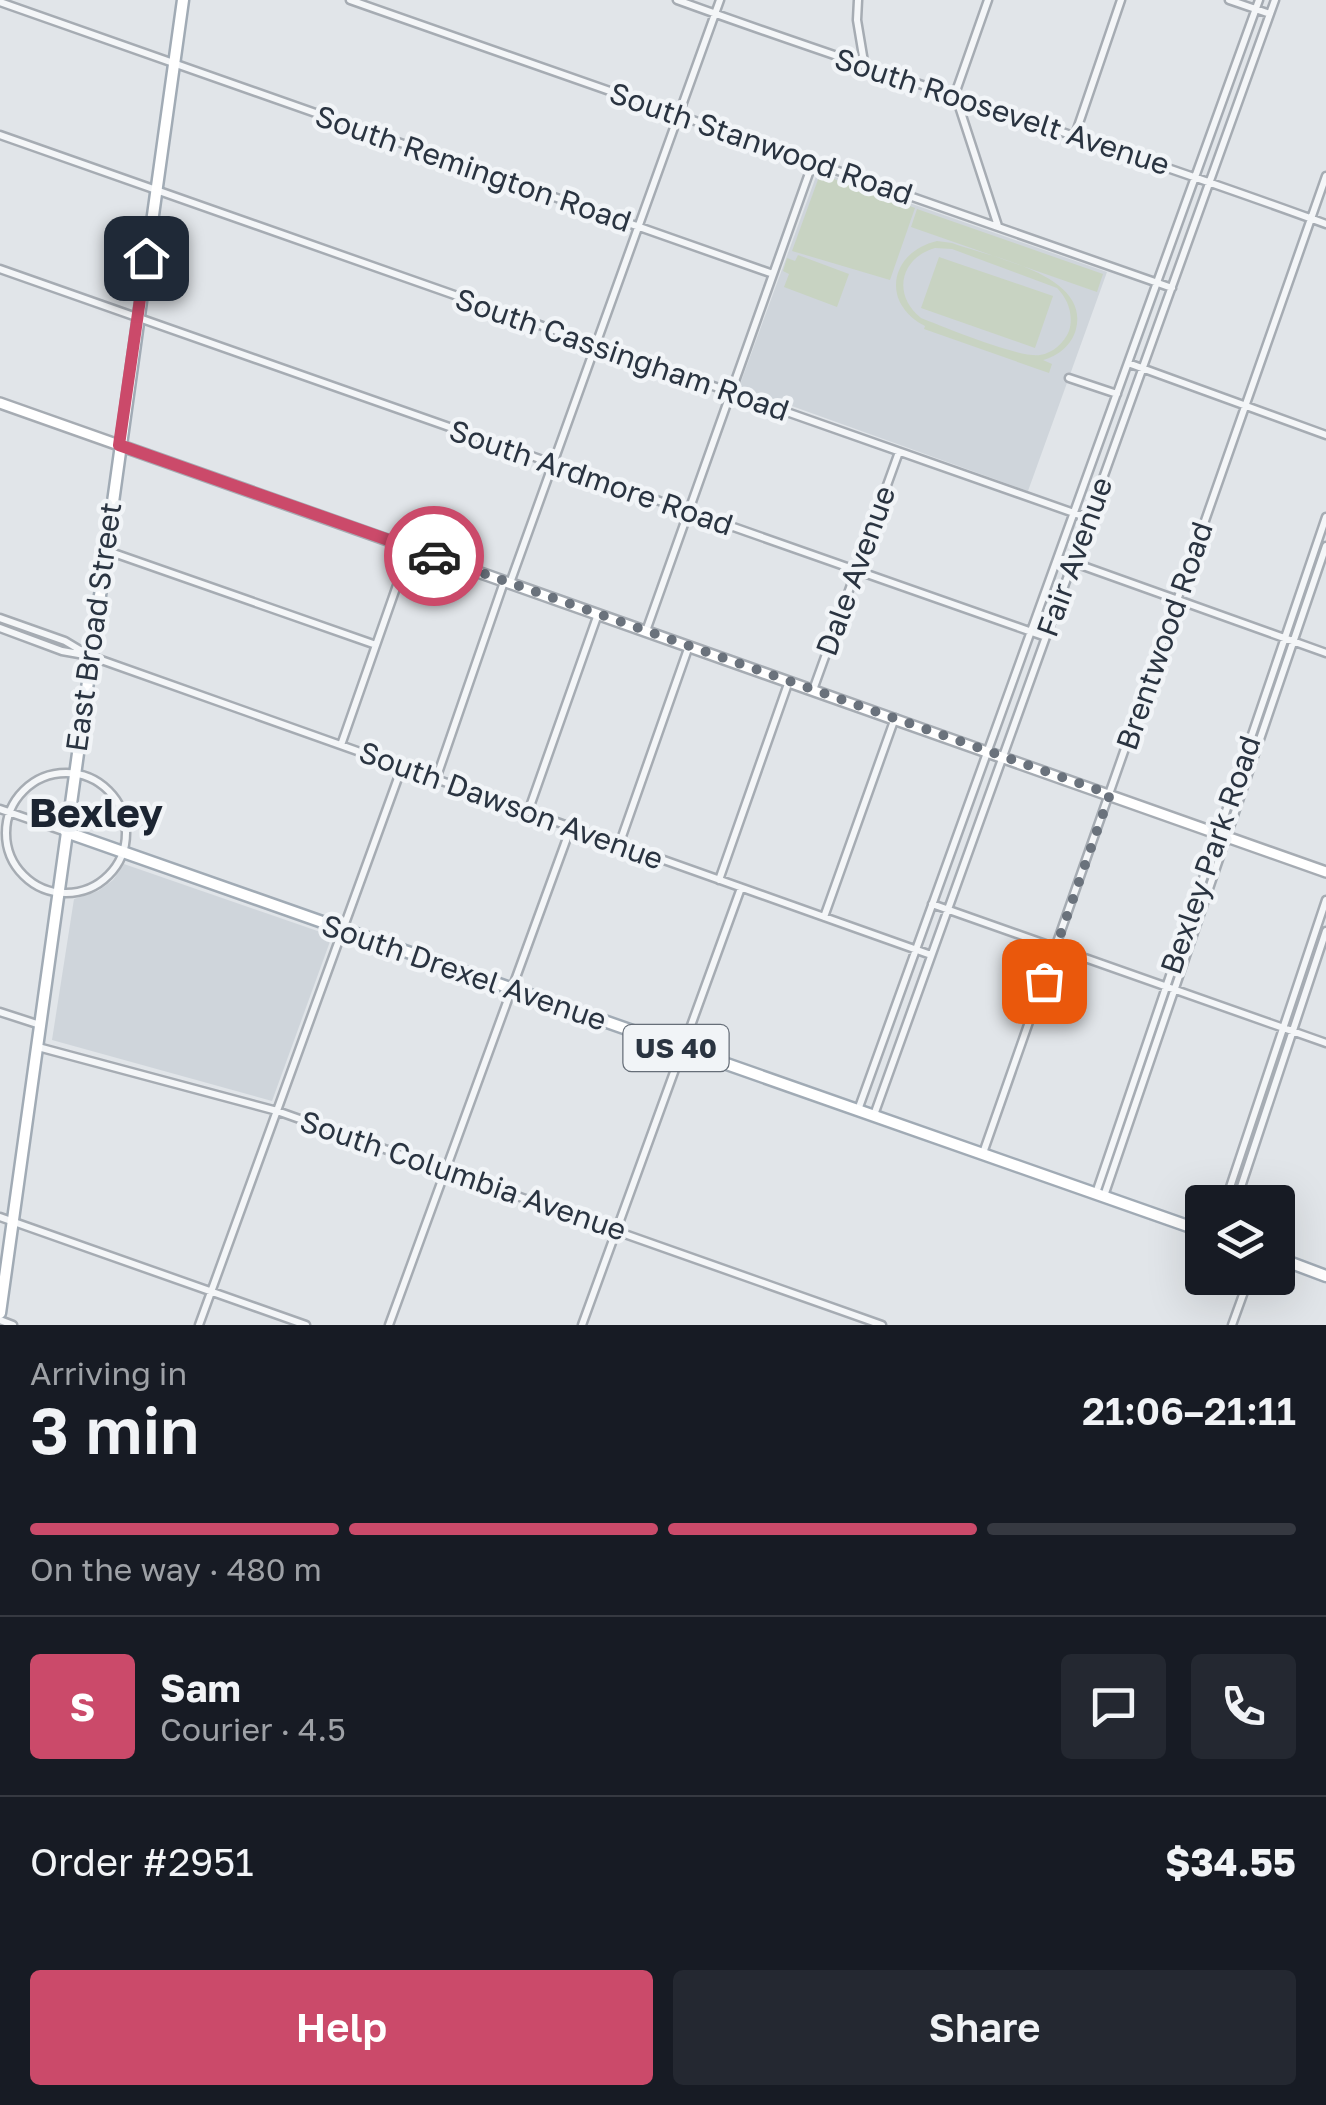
<!DOCTYPE html>
<meta charset="utf-8">
<style>
body{margin:0;font-family:"Golos Text",sans-serif;background:#242831;color:#f1f3f6;height:100vh;display:flex;flex-direction:column;font-size:38px;white-space:nowrap}
*{box-sizing:border-box;margin:0}
p{font-size:32px;color:#9ea1a6}
.icon{flex:none;width:55px;height:55px;fill:none;stroke:currentColor;stroke-width:2;stroke-linecap:round;stroke-linejoin:round}
.map{position:relative;height:1325px;overflow:hidden}
.panel{display:flex;flex-direction:column;background:#171b24;flex:1}
.panel>*{flex:none}
.buttons{position:absolute;left:1185px;top:1185px;display:grid;gap:20px}
.buttons a{display:grid;place-items:center;width:110px;height:110px;border-radius:10px;background:#171b24;box-shadow:0 10px 40px #0002;font-size:50px}
.pin{position:absolute;display:grid;place-items:center;width:85px;height:85px;color:#fff;margin:-42px;border-radius:20px;box-shadow:0 5px 15px #0006}
.courier{position:absolute;display:grid;place-items:center;width:100px;height:100px;margin:-50px;border:8px solid #cb4a6a;border-radius:50%;background:#fff;color:#222;box-shadow:0 2px 12px #0007}
.headline em{font-style:normal;font-weight:600}
.headline div{display:flex;flex-direction:column-reverse}
.headline{display:flex;align-items:center;justify-content:space-between;height:170px;padding:0 30px}
h1{font-size:65px;font-weight:600;line-height:75px}
.bar{display:grid;grid-template-columns:repeat(4,1fr);gap:15px 10px;align-content:center;height:120px;padding:0 30px}
.bar i{height:12px;border-radius:8px;background:#363941}
.bar .active{background:#cb4a6a}
.bar p{grid-column:span 4}
.line{display:flex;align-items:center;gap:25px;padding:0 30px;border-top:2px solid #363941}
.line div{flex:1}
.round{display:grid;place-items:center;flex:none;width:105px;height:105px;border-radius:10px;background:#242831}
.cta{display:flex;gap:20px;margin-top:auto;padding:20px 30px}
.cta a{flex:1;height:115px;border-radius:10px;background:#cb4a6a;color:#fff;font-size:40px;font-weight:600;line-height:115px;text-align:center}
.cta a+a{background:#242831;color:#f1f3f6}
.map>svg:first-child{display:block}
.built{fill:#cfd5db}
.green{fill:#c8d3c2;fill-rule:evenodd}
.lines{fill:none;stroke-linecap:round;stroke-linejoin:round}
.street-casing{stroke:#a6acb3;stroke-width:11}
.secondary-casing{stroke:#a6acb3;stroke-width:14}
.primary-casing{stroke:#a1abb5;stroke-width:15}
.street{stroke:#f4f6f8;stroke-width:6}
.secondary{stroke:#fff;stroke-width:9}
.primary{stroke:#fff;stroke-width:10}
.done{stroke:#6a727c;stroke-width:10;stroke-dasharray:0 18}
.route{stroke:#cb4a6a;stroke-width:12}
.labels{text-anchor:middle;stroke-width:9;stroke-linejoin:round;paint-order:stroke}
.shield{fill:#f1f4f7;stroke:#666e78;stroke-width:2.5}
.shield-label{font-size:28px;font-weight:bold;fill:#2a3441}
.street-label{font-size:30px;fill:#2a3441;stroke:#f1f4f7}
.district-label{font-size:40px;font-weight:bold;fill:#1c2532;stroke:#f1f4f7}
</style>
<div class="map">
<svg width="1326" height="1325" viewBox="0 0 1326 1325">
<rect width="100%" height="100%" fill="#e1e5e9"/>
<!-- built -->
<path class="built" d="M818 171 1107 272 1028 491 739 387Z
M124 864 332 936 272 1101 52 1040 74 899 98 891 113 880Z"/>
<!-- green -->
<path class="green" d="M820 174 915 208 890 280 792 251Z
M917 209 1103 274 1097 292 911 227Z
M937 241 952 243C990 257 1090 274 1076 329 1072 345 1058 356 1043 360L1052 364 1049 373 924 329 925 326C880 303 890 252 937 241ZM935 248 952 249 1057 288C1068 299 1074 315 1069 331 1064 343 1053 353 1040 355 1018 358 944 327 921 318 892 295 900 258 935 248Z
M798 255 849 274 837 307 784 287 789 274 783 271 787 258 795 261Z
M939 257 1053 296 1035 348 921 308Z"/>
<g class="lines">
<!-- street casing -->
<g class="street-casing">
<path id="street" d="M350 0 1172 288
M677 0C892 78 1111 145 1326 224
M858 0 857 20 865 68
M988 0 955 94 998 226
M1229 0 1270 14
M0 2 773 274
M0 135 1088 518
M1075 135 1121 0
M0 269 1046 637
M1128 363 1326 435
M1069 378 1117 394
M105 550 376 645
M1058 557 1326 653
M510 583 720 0
M0 618 65 641 85 653
M0 628 62 651 90 656 931 955
M646 631 813 162
M813 690 899 452
M341 745 410 548
M6 833a60 60 0 1 1 120 0a60 60 0 1 1-120 0Z
M436 779 504 582
M0 809 66 832
M528 812 598 614
M619 845 689 646
M719 880 789 681
M932 904 1326 1043
M824 917 895 718
M0 1012 40 1025
M38 1047 277 1111 882 1325
M858 1110 1259 0
M874 1115 1275 0
M983 1153 1326 176
M1096 1193 1326 517
M1104 1196 1326 546
M1225 1202 1326 900
M1236 1202 1326 931
M0 1217 306 1325
M0 1320 13 1325
M199 1325 402 767
M389 1325 571 827
M582 1325 741 888
M1232 1325 1249 1278"/>
</g>
<!-- secondary casing -->
<g class="secondary-casing">
<path id="secondary" d="M0 403 1326 872"/>
</g>
<!-- primary casing -->
<g class="primary-casing">
<path id="primary" d="M66 832 1202 1231
M1278 1258 1326 1276
M0 1313 183 0"/>
</g>
<!-- street -->
<use href="#street" class="street"/>
<!-- secondary -->
<use href="#secondary" class="secondary"/>
<!-- primary -->
<use href="#primary" class="primary"/>
</g>
<g class="lines">
<!-- done -->
<path class="done" d="M434 556 1110 794 1044 981"/>
<!-- route -->
<path class="route" d="M146 258 119 445 434 556"/>
</g>
<g class="labels">
<!-- shield labels -->
<rect class="shield" x="623.5" y="1025" width="105" height="46" rx="8"/>
<g class="shield-label">
<text x="676" y="1058">US 40</text>
</g>
<!-- street labels -->
<g class="street-label">
<text transform="translate(1002 112) rotate(18)" y="10">South Roosevelt Avenue</text>
<text transform="translate(761 144) rotate(19)" y="10">South Stanwood Road</text>
<text transform="translate(473 169) rotate(19)" y="10">South Remington Road</text>
<text transform="translate(622 355) rotate(19)" y="10">South Cassingham Road</text>
<text transform="translate(591 478) rotate(19)" y="10">South Ardmore Road</text>
<text transform="translate(1075 557) rotate(-70)" y="10">Fair Avenue</text>
<text transform="translate(856 571) rotate(-70)" y="10">Dale Avenue</text>
<text transform="translate(94 627) rotate(-82)" y="10">East Broad Street</text>
<text transform="translate(1165 636) rotate(-71)" y="10">Brentwood Road</text>
<text transform="translate(511 806) rotate(20)" y="10">South Dawson Avenue</text>
<text transform="translate(1211 855) rotate(-71)" y="10">Bexley Park Road</text>
<text transform="translate(464 973) rotate(19)" y="10">South Drexel Avenue</text>
<text transform="translate(463 1176) rotate(19)" y="10">South Columbia Avenue</text>
</g>
<!-- district labels -->
<g class="district-label">
<text x="96" y="827">Bexley</text>
</g>
</g>
</svg>
<div class="buttons">
<a><svg class="icon" aria-label="layers" viewBox="0 0 24 24"><path d="M12 4l9 5-9 5-9-5zM3 14l9 5 9-5"/></svg></a>
</div>
<div class="pin" style="left:1044px;top:981px;background:#ea580c"><svg class="icon" aria-label="bag" viewBox="0 0 24 24"><path d="M5 8h14l-1 12H6zM9 8a3 3 0 0 1 6 0"/></svg></div>
<div class="pin" style="left:146px;top:258px;background:#1f2937"><svg class="icon" aria-label="home" viewBox="0 0 24 24"><path d="M3 11l9-7 9 7M6 9v11h12V9"/></svg></div>
<div class="courier" style="left:434px;top:556px"><svg class="icon" aria-label="car" viewBox="0 0 24 24"><path d="M5 17H2v-5l4-1 3-4h7l3 4 3 1v5h-3M9 17h6M6 11h13"/><circle cx="7" cy="17" r="2"/><circle cx="17" cy="17" r="2"/></svg></div>
</div>
<section class="panel">
<div class="headline"><div><h1>3 min</h1><p>Arriving in</p></div><em>21:06–21:11</em></div>
<div class="bar"><i class="active"></i><i class="active"></i><i class="active"></i><i></i><p>On the way · 480 m</p></div>
<div class="line" style="height:180px"><b class="round" style="background:#cb4a6a;color:#fff">S</b><div><b>Sam</b><p>Courier · 4.5</p></div><a class="round"><svg class="icon" aria-label="chat" viewBox="0 0 24 24"><path d="M4 5h16v11H9l-5 4z"/></svg></a><a class="round"><svg class="icon" aria-label="phone" viewBox="0 0 24 24"><path d="M5 4h4l2 5-3 2q2 4 5 5l2-3 5 2v4C11 20 4 13 5 4z"/></svg></a></div>
<div class="line" style="height:130px"><div>Order #2951</div><b>$34.55</b></div>
<div class="cta"><a>Help</a><a>Share</a></div>
</section>
